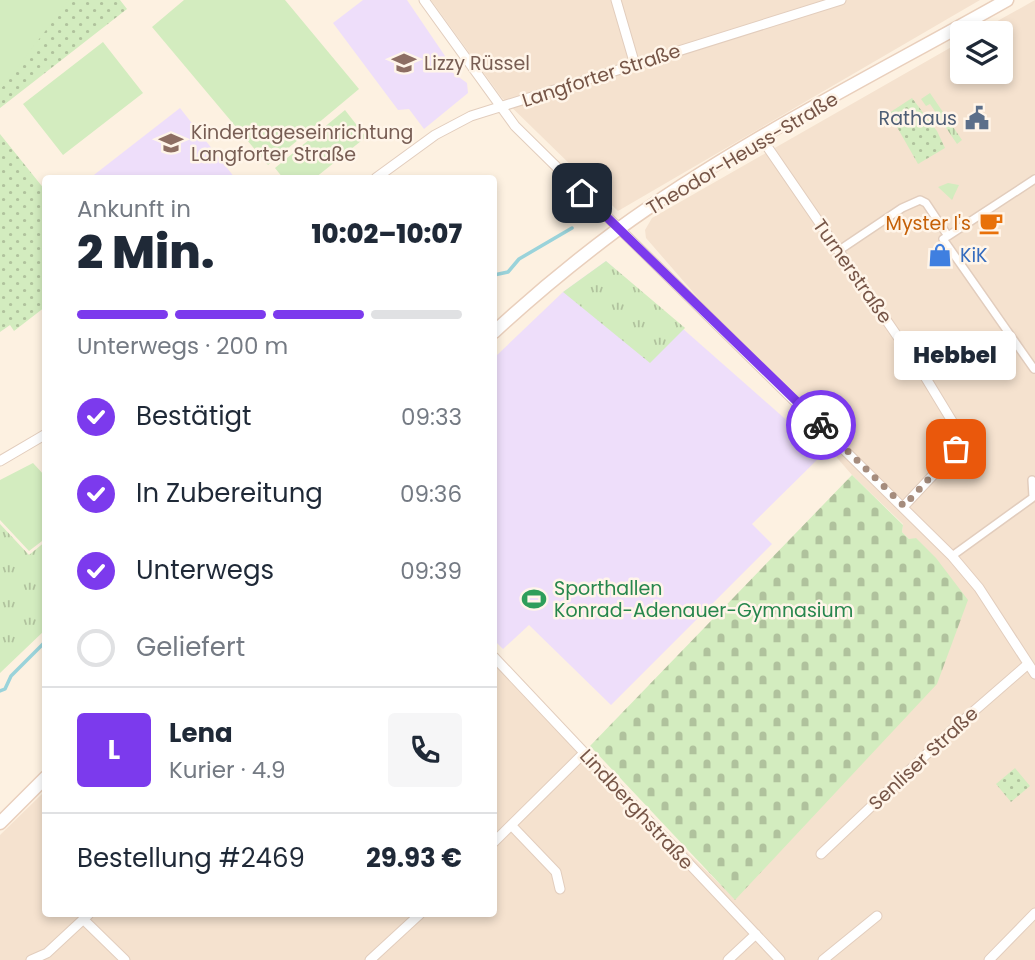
<!DOCTYPE html>
<html lang="de">
<meta charset="utf-8">
<style>
body{margin:0;font-family:Poppins,sans-serif;background:#f6f6f7;color:#1f2937;height:100vh;display:flex;flex-direction:column;font-size:26px;white-space:nowrap}
*{box-sizing:border-box;margin:0}
p{font-size:23px;color:#747a83}
.icon{flex:none;width:38px;height:38px;fill:none;stroke:currentColor;stroke-width:2;stroke-linecap:round;stroke-linejoin:round}
.map{position:relative;flex:1;overflow:hidden}
.panel{position:absolute;left:42px;top:175px;width:455px;height:742px;display:flex;flex-direction:column;background:#fff;border-radius:7px;box-shadow:0 4px 10px #0003}
.panel>*{flex:none}
.buttons{position:absolute;left:950px;top:21px;display:grid;gap:14px}
.buttons a{display:grid;place-items:center;width:63px;height:63px;border-radius:7px;background:#fff;box-shadow:0 4px 10px #0003;font-size:35px}
.pin{position:absolute;display:grid;place-items:center;width:60px;height:60px;color:#fff;margin:-30px;border-radius:14px;box-shadow:0 4px 10px #0006}
.courier{position:absolute;display:grid;place-items:center;width:70px;height:70px;margin:-35px;border:5px solid #7c3aed;border-radius:50%;background:#fff;color:#222;box-shadow:0 2px 9px #0007}
.bubble{position:absolute;height:49px;border-radius:7px;background:#fff;box-shadow:0 4px 10px #0003;font-size:23px;font-weight:800;line-height:49px;text-align:center}
.head em{font-style:normal;font-weight:800}
.head div{display:flex;flex-direction:column-reverse}
.head{display:flex;align-items:center;justify-content:space-between;height:119px;padding:0 35px}
h1{font-size:46px;font-weight:800;line-height:52px}
.bar{display:grid;grid-template-columns:repeat(4,1fr);gap:10px 7px;align-content:center;height:84px;padding:0 35px}
.bar i{height:9px;border-radius:5px;background:#e0e1e3}
.bar .selected{background:#7c3aed}
.bar p{grid-column:span 4}
.line{display:flex;align-items:center;gap:18px;padding:0 35px;border-top:2px solid #e0e1e3}
.line div{flex:1}
.round{display:grid;place-items:center;flex:none;width:74px;height:74px;border-radius:7px;background:#f6f6f7}
ol{padding:0 35px;list-style:none}
li{display:flex;align-items:center;gap:21px;height:77px}
li p{margin-inline-start:auto}
li .icon{padding:7px;border-radius:50%;background:#7c3aed;color:#fff;stroke-width:4}
li:last-child{color:#747a83}
li i{width:38px;height:38px;border:4px solid #e0e1e3;border-radius:50%}
.map>svg:first-child{display:block}
.residential{fill:#f5e2cf}
.education{fill:#eedefa}
.grass{fill:url(#grass-tufts)}
.cemetery{fill:url(#cemetery-stones)}
.park{fill:url(#park-dots)}
.pitch{fill:#d3ecbf}
.lines{fill:none;stroke-linecap:round;stroke-linejoin:round}
.stream{stroke:#9ad3da;stroke-width:3.5}
.pedestrian-casing{stroke:#e2cdbd;stroke-width:10}
.minor-casing{stroke:#e2cdbd;stroke-width:11}
.secondary-casing{stroke:#e9cfbc;stroke-width:15}
.pedestrian{stroke:#fff;stroke-width:7}
.minor{stroke:#fff;stroke-width:9}
.secondary{stroke:#fff;stroke-width:12}
.done{stroke:#a58c7d;stroke-width:7;stroke-dasharray:0 12.6}
.route{stroke:#7c3aed;stroke-width:9}
.labels{text-anchor:middle;stroke-width:5;stroke-linejoin:round;paint-order:stroke}
.education-label{font-size:19px;fill:#785e54;stroke:#fff5e9;text-anchor:start}
.street-label{font-size:19px;fill:#765547;stroke:#fff5e9}
.service-label{font-size:19px;fill:#4e5e75;stroke:#fff5e9;text-anchor:end}
.food-label{font-size:19px;fill:#c56008;stroke:#fff5e9;text-anchor:end}
.shop-label{font-size:19px;fill:#366cbe;stroke:#fff5e9;text-anchor:start}
.leisure-label{font-size:19px;fill:#27864d;stroke:#fff5e9;text-anchor:start}
</style>
<div class="map">
<svg width="1035" height="960" viewBox="0 0 1035 960">
<defs>
<pattern id="grass-tufts" width="24" height="20" patternUnits="userSpaceOnUse" patternTransform="scale(1.75)"><rect width="24" height="20" fill="#d3ecbf"/><path d="M3 7l-1-3M5 7V3M7 7l1-3M15 17l-1-3M17 17v-4M19 17l1-3" fill="none" stroke="#b0c29d"/></pattern>
<pattern id="cemetery-stones" width="16" height="16" patternUnits="userSpaceOnUse" patternTransform="scale(1.75)"><rect width="16" height="16" fill="#d3ecbf"/><path d="M2 7V4a2 2 0 0 1 4 0v3zM10 15v-3a2 2 0 0 1 4 0v3z" fill="#b0c29d"/></pattern>
<pattern id="park-dots" width="8" height="8" patternUnits="userSpaceOnUse" patternTransform="scale(1.75)"><rect width="8" height="8" fill="#d3ecbf"/><path d="M2 2h.1M6 6h.1" fill="none" stroke="#b0c29d" stroke-width="1.8" stroke-linecap="round"/></pattern>
</defs>
<rect width="100%" height="100%" fill="#fdf1e1"/>
<!-- residential -->
<path class="residential" d="M431 0H980L618 211 502 98Z
M1035 0V960H0V835L45 791 46 914H494V662L735 899 916 538 910 540 902 532 903 524 852 475 646 238 645 230 652 218 962 41V72H1001V33H976Z"/>
<!-- education -->
<path class="education" d="M363 0H407L445 56 449 70 467 83 468 93 424 129 409 109 398 110 333 23Z
M180 108 235 178H90Z
M606 261 824 453 752 524 772 544 611 705 529 625 503 649 494 640V358L563 292Z"/>
<!-- grass -->
<path class="grass" d="M930 93 962 140 957 144 930 104 926 106 921 99Z
M948 183 959 185 952 200 938 187Z
M606 261 685 328 650 363 563 292Z
M0 524 29 555 46 541 45 630 0 673Z"/>
<!-- cemetery -->
<path class="cemetery" d="M852 475 903 525 902 532 909 539 916 538 936 558 968 600 937 684 735 900 590 746Z"/>
<!-- park -->
<path class="park" d="M0 0H120L127 9 0 108Z
M912 98 937 131 945 148 918 164 889 113Z
M0 134 45 190V307L14 331 10 325 0 332Z
M1015 768 1030 786 1011 802 996 784Z"/>
<!-- pitch -->
<path class="pitch" d="M0 0H69L0 90Z
M184 0H285L359 89 268 165 152 27Z
M103 42 143 93 63 155 23 104Z
M345 110 366 137 315 178H283L275 168Z
M33 463 45 476 46 538 29 551 0 520V480Z"/>
<g class="lines">
<!-- stream -->
<path class="stream" d="M494 275 508 272 519 259 572 228
M0 691 5 689 11 676 46 641"/>
<!-- pedestrian casing -->
<g class="pedestrian-casing">
<path id="pedestrian" d="M948 236 943 239 1034 369
M838 251 902 208 920 200 926 203 948 236 1035 179
M1032 480 1033 497
M952 556 1035 496"/>
</g>
<!-- minor casing -->
<g class="minor-casing">
<path id="minor" d="M424 0 515 126 952 556 979 588 1035 674
M616 0 635 65
M762 139 924 375 958 431V442L952 455 904 506
M376 178 435 135 471 116 841 0
M0 461 46 434
M494 657 780 960
M511 825 556 872 560 889
M494 842 584 753
M821 854 951 731 1028 664
M83 919 125 960
M31 960 47 953 89 914
M370 960 420 914
M728 960 756 934
M823 960 877 916
M989 960 1035 913"/>
</g>
<!-- secondary casing -->
<g class="secondary-casing">
<path id="secondary" d="M494 332C533 296 574 262 617 230 738 142 876 74 1007 0
M0 823 46 777"/>
</g>
<!-- pedestrian -->
<use href="#pedestrian" class="pedestrian"/>
<!-- minor -->
<use href="#minor" class="minor"/>
<!-- secondary -->
<use href="#secondary" class="secondary"/>
</g>
<g class="lines">
<!-- done -->
<path class="done" d="M821 425 904 506 956 449"/>
<!-- route -->
<path class="route" d="M582 193 821 425"/>
</g>
<!-- icons -->
<defs>
<g id="school-bare" transform="scale(1.89)"><path d="M0-5L7-2L0 1L-7-2ZM-4 1L0 2.5L4 1V4Q0 6-4 4Z" fill="#8d6e63" stroke="#fff5e9" stroke-width="2.5" paint-order="stroke"/></g>
<g id="civic-bare" transform="scale(1.89)"><path d="M-.6-6.5H3V-4.5H.6V-3L4-1V1h2V6H-6V1h2V-1L-.6-3ZM-1.2 2.5V6h2.4V2.5Z" fill="#5c6f8a" stroke="#fff5e9" stroke-width="2.5" paint-order="stroke"/></g>
<g id="cafe-bare" transform="scale(1.89)"><path d="M-5.5-4.5H6V0H3Q3 3.5 0 3.5H-2.5Q-5.5 3.5-5.5 0ZM3-3.2v2h1.7v-2ZM-6 4.5H4V6H-6Z" fill="#e8710a" stroke="#fff5e9" stroke-width="2.5" paint-order="stroke"/></g>
<g id="shop-bare" transform="scale(1.89)"><path d="M-5-2.5h2.3a2.7 3.5 0 0 1 5.4 0H5L5.5 6h-11ZM-1.5-2.5h3a1.5 2.3 0 0 0-3 0Z" fill="#3f7fe0" stroke="#fff5e9" stroke-width="2.5" paint-order="stroke"/></g>
<g id="stadium-bare" transform="scale(1.89)"><path d="M0-5a6.5 5 0 1 0 0 10a6.5 5 0 1 0 0-10ZM-3.5-1.8h7v3.6h-7Z" fill="#2e9e5b" stroke="#fff5e9" stroke-width="2.5" paint-order="stroke"/></g>
</defs>
<g fill-rule="evenodd">
<use href="#school-bare" x="404" y="63"/>
<use href="#civic-bare" x="977" y="118"/>
<use href="#school-bare" x="171" y="143"/>
<use href="#cafe-bare" x="991" y="223"/>
<use href="#shop-bare" x="940" y="255"/>
<use href="#stadium-bare" x="534" y="599"/>
</g>
<g class="labels">
<!-- education labels -->
<g class="education-label">
<text x="424" y="70">Lizzy Rüssel</text>
<text x="191" y="139">Kindertageseinrichtung<tspan x="191" dy="22">Langforter Straße</tspan></text>
</g>
<!-- street labels -->
<g class="street-label">
<text transform="translate(601 75) rotate(-18)" y="7">Langforter Straße</text>
<text transform="translate(742 153) rotate(-31)" y="7">Theodor-Heuss-Straße</text>
<text transform="translate(853 271) rotate(55)" y="7">Turnerstraße</text>
<text transform="translate(923 758) rotate(-43)" y="7">Senliser Straße</text>
<text transform="translate(637 809) rotate(47)" y="7">Lindberghstraße</text>
</g>
<!-- service labels -->
<g class="service-label">
<text x="957" y="125">Rathaus</text>
</g>
<!-- food labels -->
<g class="food-label">
<text x="971" y="230">Myster I's</text>
</g>
<!-- shop labels -->
<g class="shop-label">
<text x="960" y="262">KiK</text>
</g>
<!-- leisure labels -->
<g class="leisure-label">
<text x="554" y="595">Sporthallen<tspan x="554" dy="22">Konrad-Adenauer-Gymnasium</tspan></text>
</g>
</g>
</svg>
<div class="buttons">
<a><svg class="icon" aria-label="layers" viewBox="0 0 24 24"><path d="M12 4l9 5-9 5-9-5zM3 14l9 5 9-5"/></svg></a>
</div>
<div class="pin" style="left:956px;top:449px;background:#ea580c"><svg class="icon" aria-label="bag" viewBox="0 0 24 24"><path d="M5 8h14l-1 12H6zM9 8a3 3 0 0 1 6 0"/></svg></div>
<div class="pin" style="left:582px;top:193px;background:#1f2937"><svg class="icon" aria-label="home" viewBox="0 0 24 24"><path d="M3 11l9-7 9 7M6 9v11h12V9"/></svg></div>
<div class="courier" style="left:821px;top:425px"><svg class="icon" aria-label="bike" viewBox="0 0 24 24"><circle cx="6" cy="16" r="4"/><circle cx="18" cy="16" r="4"/><path d="M6 16l4-8h5l3 8M10 8l3 8H6M13 5h3"/></svg></div>
<div class="bubble" style="left:894px;top:331px;width:122px">Hebbel</div>
<section class="panel">
<div class="head"><div><h1>2 Min.</h1><p>Ankunft in</p></div><em>10:02–10:07</em></div>
<div class="bar"><i class="selected"></i><i class="selected"></i><i class="selected"></i><i></i><p>Unterwegs · 200 m</p></div>
<ol>
<li><svg class="icon" aria-label="check" viewBox="0 0 24 24"><path d="M5 12l5 5 9-10"/></svg>Bestätigt<p>09:33</p></li>
<li><svg class="icon" aria-label="check" viewBox="0 0 24 24"><path d="M5 12l5 5 9-10"/></svg>In Zubereitung<p>09:36</p></li>
<li><svg class="icon" aria-label="check" viewBox="0 0 24 24"><path d="M5 12l5 5 9-10"/></svg>Unterwegs<p>09:39</p></li>
<li><i></i>Geliefert</li>
</ol>
<div class="line" style="height:126px"><b class="round" style="background:#7c3aed;color:#fff">L</b><div><b>Lena</b><p>Kurier · 4.9</p></div><a class="round"><svg class="icon" aria-label="phone" viewBox="0 0 24 24"><path d="M5 4h4l2 5-3 2q2 4 5 5l2-3 5 2v4C11 20 4 13 5 4z"/></svg></a></div>
<div class="line" style="height:91px"><div>Bestellung #2469</div><b>29.93 €</b></div>
</section>
</div>
